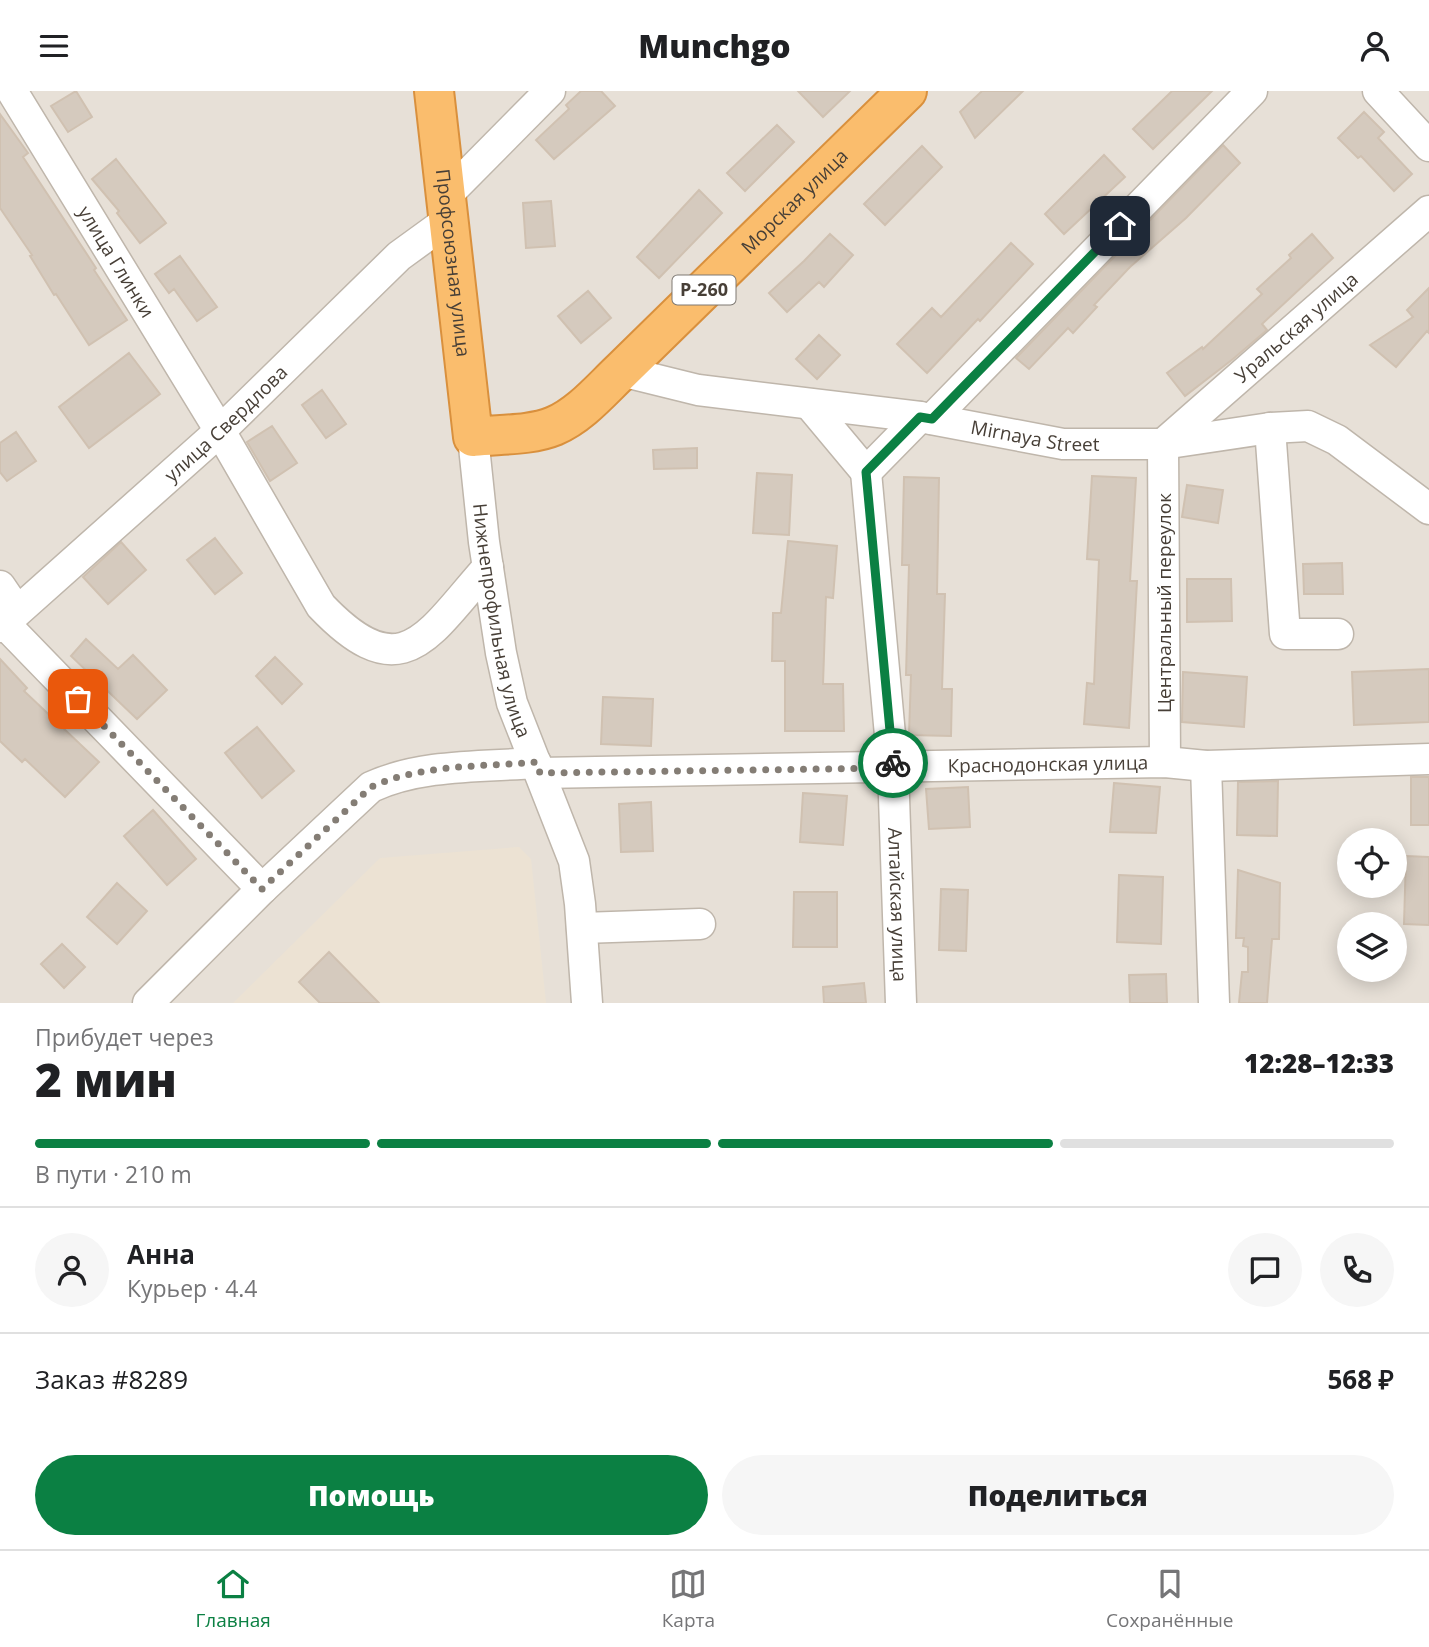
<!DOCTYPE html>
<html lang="ru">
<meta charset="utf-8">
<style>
body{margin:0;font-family:"Open Sans",sans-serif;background:#f6f6f6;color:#202124;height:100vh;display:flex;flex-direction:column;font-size:26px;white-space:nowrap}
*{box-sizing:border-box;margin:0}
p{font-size:23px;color:#757577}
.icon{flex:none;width:38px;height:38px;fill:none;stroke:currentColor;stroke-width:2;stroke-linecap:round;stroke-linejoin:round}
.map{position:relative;height:912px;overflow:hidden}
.panel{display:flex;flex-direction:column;background:#fff;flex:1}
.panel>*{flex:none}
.tools{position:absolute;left:1337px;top:737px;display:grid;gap:14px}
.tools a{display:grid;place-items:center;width:70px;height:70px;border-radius:50%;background:#fff;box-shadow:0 4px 18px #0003;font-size:35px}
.pin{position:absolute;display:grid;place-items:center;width:60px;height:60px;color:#fff;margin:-30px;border-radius:14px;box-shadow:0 4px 10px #0006}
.courier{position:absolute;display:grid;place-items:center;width:70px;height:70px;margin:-35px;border:5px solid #0b8043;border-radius:50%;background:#fff;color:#222;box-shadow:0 2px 9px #0007}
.overview em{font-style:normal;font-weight:800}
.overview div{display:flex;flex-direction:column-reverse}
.overview{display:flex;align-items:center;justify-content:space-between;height:119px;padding:0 35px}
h1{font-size:46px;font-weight:800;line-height:52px}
.bar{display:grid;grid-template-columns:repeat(4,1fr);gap:10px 7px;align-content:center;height:84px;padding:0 35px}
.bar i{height:9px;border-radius:5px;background:#e0e0e0}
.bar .on{background:#0b8043}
.bar p{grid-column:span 4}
.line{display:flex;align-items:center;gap:18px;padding:0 35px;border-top:2px solid #e0e0e0}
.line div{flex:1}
.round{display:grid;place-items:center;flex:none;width:74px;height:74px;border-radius:37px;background:#f6f6f6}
.cta{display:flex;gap:14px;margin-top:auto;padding:14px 35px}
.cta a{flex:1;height:80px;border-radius:42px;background:#0b8043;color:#fff;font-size:28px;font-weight:800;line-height:80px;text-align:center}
.cta a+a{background:#f6f6f6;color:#202124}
header{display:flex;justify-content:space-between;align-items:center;height:91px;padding:0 35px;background:#fff;font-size:32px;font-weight:800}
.tabs{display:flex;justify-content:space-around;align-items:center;height:98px;border-top:2px solid #e0e0e0;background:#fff;font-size:19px;color:#757577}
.tabs a{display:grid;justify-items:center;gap:4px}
.tabs .on{color:#0b8043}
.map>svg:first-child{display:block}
.residential{fill:#e7e0d7;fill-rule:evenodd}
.education{fill:#ece2d3}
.building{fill:#d5cabe;stroke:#d0c1b1;stroke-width:2}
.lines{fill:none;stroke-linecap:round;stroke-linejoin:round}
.minor-casing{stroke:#bfb6ab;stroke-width:33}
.highway-casing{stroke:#d9903d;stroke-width:42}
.minor{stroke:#fff;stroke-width:30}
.highway{stroke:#fabd6d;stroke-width:38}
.done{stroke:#847d75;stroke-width:7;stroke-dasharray:0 12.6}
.route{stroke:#0b8043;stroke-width:9}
.labels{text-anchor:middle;stroke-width:6;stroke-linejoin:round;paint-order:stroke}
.shield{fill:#fff;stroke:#7e7973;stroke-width:2}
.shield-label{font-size:18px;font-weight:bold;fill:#473f37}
.street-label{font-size:19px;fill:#473f37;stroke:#fff}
</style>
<header><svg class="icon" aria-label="menu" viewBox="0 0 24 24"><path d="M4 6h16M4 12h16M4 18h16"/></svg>Munchgo<svg class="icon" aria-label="person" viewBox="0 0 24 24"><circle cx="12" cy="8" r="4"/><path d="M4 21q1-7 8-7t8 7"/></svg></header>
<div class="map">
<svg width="1429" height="912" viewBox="0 0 1429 912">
<rect width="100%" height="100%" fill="#f4efe8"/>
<!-- residential -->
<path class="residential" d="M0 0H1429V912H0ZM1349 749H1395V794H1349ZM1349 833H1395V878H1349Z"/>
<!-- education -->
<path class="education" d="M519 756 531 768 546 912H233L380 767Z"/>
<!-- building -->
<path class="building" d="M76 0 92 26 68 41 51 15Z
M581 0H601L615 15 554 68 536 49 569 18 566 14Z
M798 0H850L823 26Z
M982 0H1023L975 47 960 21Z
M1172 0H1212L1153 58 1133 38Z
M1364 21 1384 41 1378 47 1412 83 1394 100 1361 65 1358 67 1338 47Z
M0 23 28 62 23 66 96 177 94 179 127 229 89 254 56 203 54 204 30 165 32 164 0 117Z
M777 34 794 51 745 100 727 82Z
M1223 54 1240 72 1186 127 1130 176 1094 214 1097 216 1073 242 1068 237 1029 278 1016 267Z
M922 55 942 76 885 134 864 113Z
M1104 64 1125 86 1064 143 1045 123Z
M116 68 166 132 140 152 117 122 119 120 92 88Z
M699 99 722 122 659 187 637 166Z
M551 110 555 155 526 157 523 112Z
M830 143 853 164 824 196 819 191 787 221 769 202 804 170Z
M1312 143 1333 167 1262 233 1267 239 1233 268 1185 305 1167 282 1202 256 1203 258 1262 203 1257 198 1291 167 1289 164Z
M1011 152 1033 173 980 230 978 228 927 282 897 253 932 217 941 226Z
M180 165 217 216 197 230 174 198 169 202 155 183Z
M1429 197V242L1427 240 1396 276 1370 254 1413 226 1407 219Z
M588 200 611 227 581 252 558 225Z
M819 244 840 264 817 288 796 268Z
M129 262 160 303 89 357 59 316Z
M322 299 346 333 326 347 302 314Z
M272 335 297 372 270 390 247 351Z
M16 341 36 370 7 390 0 381V352Z
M697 357V377L654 378 653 359Z
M757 382 792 384 789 444 753 442Z
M1092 385 1136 387 1130 490H1137L1129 637 1084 633 1087 592 1094 593 1099 469 1087 468Z
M904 386 939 387 937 503H945L942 598H952L951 645 909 644 911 584H906L909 474H902Z
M1187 394 1223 399 1218 432 1182 426Z
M215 447 242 482 215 503 187 469Z
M788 450 837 455 833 507 826 506 823 593H843L844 640H785V570H772L773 522H781Z
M121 451 146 479 108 513 83 486Z
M1342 472 1343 503H1304L1303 473Z
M1187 488H1231L1232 530 1187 531Z
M86 548 118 578 133 564 167 599 137 628 71 565Z
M275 566 302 593 282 613 256 585Z
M0 568 27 597 24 600 99 671 65 706 25 668 22 671 0 650Z
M1429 578V631L1354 634 1352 581Z
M1183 581 1247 586 1244 636 1182 631Z
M603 606 653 608 651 655 601 653Z
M257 636 294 680 262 707 225 662Z
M1411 686H1429V734H1411Z
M1278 690 1277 745 1237 744 1238 691Z
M1114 692 1160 696 1156 742 1110 741Z
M968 696 970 736 929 738 926 698Z
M803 702 847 705 843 754 800 751Z
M651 711 653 760 621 761 619 713Z
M153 719 196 768 167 794 124 745Z
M1406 765 1429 766V834L1404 833Z
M1238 779 1280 792 1279 848H1272L1267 912H1239L1242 881H1248V856L1243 855 1244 847H1236Z
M1119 784 1163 786 1161 853 1117 851Z
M117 792 147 820 117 853 87 826Z
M941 798 968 799 966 860 939 859Z
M794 801H837V856H793Z
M62 853 85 876 64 897 41 873Z
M329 861 379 912H320L299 891Z
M1166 883 1167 912H1130L1129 884Z
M864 892 866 912H824L823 896Z"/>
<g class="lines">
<!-- minor casing -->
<g class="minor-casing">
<g id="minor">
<path id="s1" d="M12 0 220 340 321 515C403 601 428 543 488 476"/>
<path d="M1378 0 1429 55"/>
<path d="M447 104 550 0"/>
<path id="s2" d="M621 280 698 299 920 326 1063 353H1163L1270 337 1308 335 1337 349 1429 418"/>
<path d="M810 314 866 381"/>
<path d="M932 328 1252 0"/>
<path d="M1270 337 1285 543H1338"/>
<path id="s3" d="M473 346 484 451 501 562 512 612 574 770 580 813 587 912"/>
<path id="s4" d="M866 381 893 677 901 912"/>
<path d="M866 381 920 326"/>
<path d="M0 495 17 520"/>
<path d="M4 532 262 798"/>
<path id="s5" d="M0 536 220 340 399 165 450 128"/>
<path id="s6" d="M1165 671 1163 353 1429 120"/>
<path d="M1206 675 1214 912"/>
<path id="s7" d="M540 682 1165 671 1206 675 1429 668"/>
<path d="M582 837 700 833"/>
<path d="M148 912 262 798 371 696C421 673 481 676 536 672"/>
</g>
</g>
<!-- highway casing -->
<g class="highway-casing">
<g id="highway">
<path id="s8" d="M434 0 473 346C498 343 530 345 554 335 580 324 601 299 621 280L907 0"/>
</g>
</g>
<!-- minor -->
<use href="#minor" class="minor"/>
<!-- highway -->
<use href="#highway" class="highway"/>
</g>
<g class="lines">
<!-- done -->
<path class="done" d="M78 608 262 798 371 696C421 673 481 676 536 671L540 682 893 677V672"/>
<!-- route -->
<path class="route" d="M893 672 866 381 920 326 932 328 1120 135"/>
</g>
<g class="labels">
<!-- shield labels -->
<rect class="shield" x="672.5" y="184.5" width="63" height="29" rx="5"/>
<g class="shield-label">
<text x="704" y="205">Р-260</text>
</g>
<!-- street labels -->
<g class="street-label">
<text dy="7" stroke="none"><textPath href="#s8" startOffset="760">Морская улица</textPath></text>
<text dy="7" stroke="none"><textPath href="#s1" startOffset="200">улица Глинки</textPath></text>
<text dy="7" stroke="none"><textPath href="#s8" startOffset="173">Профсоюзная улица</textPath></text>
<text dy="7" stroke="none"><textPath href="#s6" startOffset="495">Уральская улица</textPath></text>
<text dy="7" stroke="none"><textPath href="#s5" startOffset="304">улица Свердлова</textPath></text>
<text dy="7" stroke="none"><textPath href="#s2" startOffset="420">Mirnaya Street</textPath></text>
<text transform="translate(1164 512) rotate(-90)" y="7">Центральный переулок</text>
<text dy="7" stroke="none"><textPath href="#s3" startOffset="186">Нижнепрофильная улица</textPath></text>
<text dy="7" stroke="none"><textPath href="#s7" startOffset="508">Краснодонская улица</textPath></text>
<text dy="7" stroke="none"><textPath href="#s4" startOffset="434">Алтайская улица</textPath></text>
</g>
</g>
</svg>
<div class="tools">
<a><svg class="icon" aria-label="locate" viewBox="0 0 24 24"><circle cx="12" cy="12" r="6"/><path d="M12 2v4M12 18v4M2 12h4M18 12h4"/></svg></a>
<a><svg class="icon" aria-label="layers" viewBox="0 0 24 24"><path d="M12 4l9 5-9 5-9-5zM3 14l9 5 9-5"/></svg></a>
</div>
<div class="pin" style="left:78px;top:608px;background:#ea580c"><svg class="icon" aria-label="bag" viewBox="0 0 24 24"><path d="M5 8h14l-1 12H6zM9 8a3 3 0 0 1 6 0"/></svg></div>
<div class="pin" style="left:1120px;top:135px;background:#1f2937"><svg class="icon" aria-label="home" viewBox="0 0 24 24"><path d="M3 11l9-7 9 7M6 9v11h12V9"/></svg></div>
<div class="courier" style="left:893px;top:672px"><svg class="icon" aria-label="bike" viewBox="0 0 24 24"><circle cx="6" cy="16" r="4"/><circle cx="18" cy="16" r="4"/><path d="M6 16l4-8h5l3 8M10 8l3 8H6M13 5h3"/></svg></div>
</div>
<section class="panel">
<div class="overview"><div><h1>2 мин</h1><p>Прибудет через</p></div><em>12:28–12:33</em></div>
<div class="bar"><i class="on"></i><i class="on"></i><i class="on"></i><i></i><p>В пути · 210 m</p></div>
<div class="line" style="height:126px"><a class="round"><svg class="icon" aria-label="person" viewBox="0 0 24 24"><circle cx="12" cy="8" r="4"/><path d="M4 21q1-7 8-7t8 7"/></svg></a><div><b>Анна</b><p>Курьер · 4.4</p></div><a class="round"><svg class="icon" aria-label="chat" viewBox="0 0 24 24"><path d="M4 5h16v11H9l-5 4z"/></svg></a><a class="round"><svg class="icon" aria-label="phone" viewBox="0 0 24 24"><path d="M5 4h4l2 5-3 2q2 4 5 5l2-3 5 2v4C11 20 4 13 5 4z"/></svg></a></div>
<div class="line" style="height:91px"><div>Заказ #8289</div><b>568 ₽</b></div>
<div class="cta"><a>Помощь</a><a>Поделиться</a></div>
</section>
<nav class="tabs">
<a class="on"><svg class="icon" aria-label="home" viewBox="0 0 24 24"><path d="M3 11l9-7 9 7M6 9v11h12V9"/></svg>Главная</a>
<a><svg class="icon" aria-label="map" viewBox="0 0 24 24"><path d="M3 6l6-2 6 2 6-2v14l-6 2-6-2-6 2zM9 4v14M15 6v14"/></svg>Карта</a>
<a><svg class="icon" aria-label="saved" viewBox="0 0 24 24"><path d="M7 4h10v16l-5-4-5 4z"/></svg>Сохранённые</a>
</nav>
